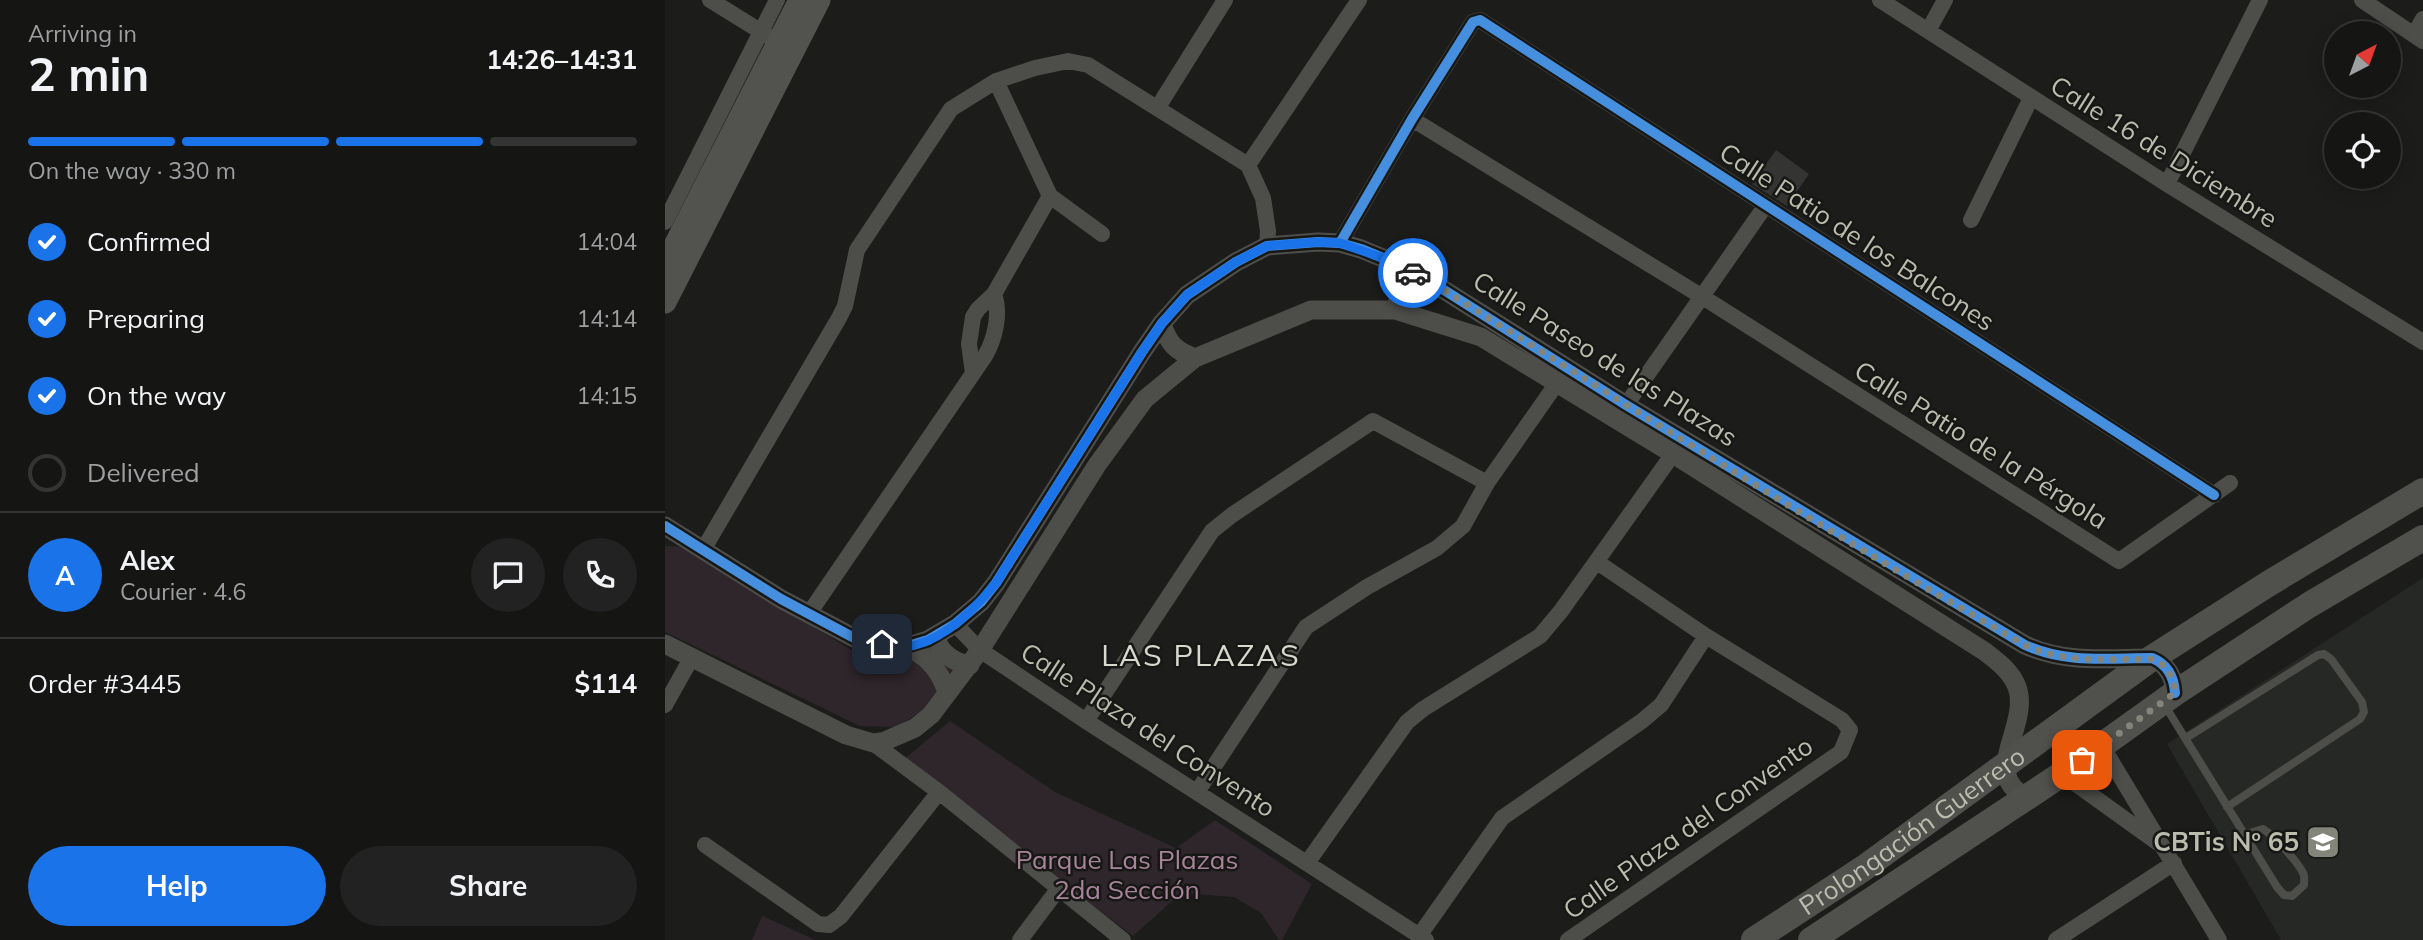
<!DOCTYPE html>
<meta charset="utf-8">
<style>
body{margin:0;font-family:Mulish,sans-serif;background:#222;color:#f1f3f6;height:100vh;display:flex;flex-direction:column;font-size:26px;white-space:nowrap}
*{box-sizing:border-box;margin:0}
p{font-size:23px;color:#9d9fa0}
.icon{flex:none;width:38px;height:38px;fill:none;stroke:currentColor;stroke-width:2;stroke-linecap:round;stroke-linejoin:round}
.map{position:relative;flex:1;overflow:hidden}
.panel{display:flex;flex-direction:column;background:#151514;width:665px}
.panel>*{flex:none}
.needle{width:46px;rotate:41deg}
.controls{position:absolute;left:1659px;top:21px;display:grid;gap:14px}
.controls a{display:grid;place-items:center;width:77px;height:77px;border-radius:50%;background:#151514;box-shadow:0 4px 18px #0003,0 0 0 2px #343434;font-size:35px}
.pin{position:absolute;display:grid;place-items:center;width:60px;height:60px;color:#fff;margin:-30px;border-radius:14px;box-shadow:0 4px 10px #0006}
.courier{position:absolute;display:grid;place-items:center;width:70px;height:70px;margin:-35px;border:5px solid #1a73e8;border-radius:50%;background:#fff;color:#222;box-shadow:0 2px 9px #0007}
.head em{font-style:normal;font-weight:700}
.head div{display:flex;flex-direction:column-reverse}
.head{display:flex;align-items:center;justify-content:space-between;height:119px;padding:0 28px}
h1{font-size:46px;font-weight:700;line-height:52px}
.bar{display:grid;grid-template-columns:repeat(4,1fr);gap:10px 7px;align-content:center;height:84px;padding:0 28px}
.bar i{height:9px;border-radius:5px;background:#343434}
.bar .selected{background:#1a73e8}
.bar p{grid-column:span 4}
.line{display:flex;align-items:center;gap:18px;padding:0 28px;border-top:2px solid #343434}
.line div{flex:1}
.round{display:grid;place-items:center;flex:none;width:74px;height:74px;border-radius:37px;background:#222}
ol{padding:0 28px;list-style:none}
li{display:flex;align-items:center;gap:21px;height:77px}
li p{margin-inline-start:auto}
li .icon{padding:7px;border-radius:50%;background:#1a73e8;color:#fff;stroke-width:4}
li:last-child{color:#9d9fa0}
li i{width:38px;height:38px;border:4px solid #343434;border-radius:50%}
.action{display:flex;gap:14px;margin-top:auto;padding:14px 28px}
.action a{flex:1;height:80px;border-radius:42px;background:#1a73e8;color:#fff;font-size:28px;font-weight:700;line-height:80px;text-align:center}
.action a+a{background:#222;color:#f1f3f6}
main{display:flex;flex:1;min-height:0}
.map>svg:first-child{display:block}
.built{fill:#262825}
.green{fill:#2f262b}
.building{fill:#343433}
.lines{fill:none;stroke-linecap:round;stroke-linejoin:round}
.service{stroke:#4d4e4a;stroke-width:8}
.minor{stroke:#4d4e4a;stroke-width:16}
.tertiary{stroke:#4d4e4a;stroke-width:19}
.secondary{stroke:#52534e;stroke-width:23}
.primary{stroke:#50504d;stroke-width:26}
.cycleway-casing{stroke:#171815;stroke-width:15}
.cycleway{stroke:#468fdf;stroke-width:10}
.done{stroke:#83847a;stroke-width:7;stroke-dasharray:0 12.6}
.route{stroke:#1a73e8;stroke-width:9}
.labels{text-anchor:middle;stroke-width:5;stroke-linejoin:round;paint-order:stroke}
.street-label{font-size:26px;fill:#bbbcad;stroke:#171815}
.poi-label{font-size:26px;font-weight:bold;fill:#bbbcad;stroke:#171815;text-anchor:end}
.park-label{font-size:26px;fill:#a78499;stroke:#171815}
.quarter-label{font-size:30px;letter-spacing:2px;fill:#d7d8ce;stroke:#171815}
</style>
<main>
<section class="panel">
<div class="head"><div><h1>2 min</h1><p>Arriving in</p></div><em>14:26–14:31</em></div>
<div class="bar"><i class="selected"></i><i class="selected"></i><i class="selected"></i><i></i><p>On the way · 330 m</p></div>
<ol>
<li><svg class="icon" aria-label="check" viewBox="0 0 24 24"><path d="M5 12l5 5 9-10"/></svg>Confirmed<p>14:04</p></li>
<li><svg class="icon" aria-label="check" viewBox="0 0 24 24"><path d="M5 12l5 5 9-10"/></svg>Preparing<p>14:14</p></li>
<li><svg class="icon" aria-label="check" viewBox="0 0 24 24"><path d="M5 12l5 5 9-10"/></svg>On the way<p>14:15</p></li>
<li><i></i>Delivered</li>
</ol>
<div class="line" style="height:126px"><b class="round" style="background:#1a73e8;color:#fff">A</b><div><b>Alex</b><p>Courier · 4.6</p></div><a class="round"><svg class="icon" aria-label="chat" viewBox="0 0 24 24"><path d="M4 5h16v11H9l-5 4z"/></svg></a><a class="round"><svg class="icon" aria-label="phone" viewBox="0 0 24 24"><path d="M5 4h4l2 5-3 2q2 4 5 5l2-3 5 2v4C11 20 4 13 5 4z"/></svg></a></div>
<div class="line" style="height:91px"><div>Order #3445</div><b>$114</b></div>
<div class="action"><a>Help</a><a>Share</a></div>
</section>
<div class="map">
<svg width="1758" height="940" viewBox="0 0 1758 940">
<rect width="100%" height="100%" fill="#1c1c1b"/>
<!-- built -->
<path class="built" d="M1758 578V940H1616L1502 744Z"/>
<!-- green -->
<path class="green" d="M0 546 18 547 188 651 236 657 279 639 301 659 262 709 231 727 195 726 0 632Z
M285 721 390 792 511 848 550 820 647 884 617 940H614L596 913 569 897 516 893 468 936 238 760Z
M97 916H98L150 940H87Z"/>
<!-- building -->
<path class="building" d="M1111 150 1144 174 1122 206 1087 184Z"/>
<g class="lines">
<!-- service -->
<path class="service" d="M1499 704 1612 887 1619 895 1627 896 1639 885C1639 881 1640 876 1638 873 1633 862 1608 835 1598 829L1578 835
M1521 738 1653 655 1659 654 1666 659 1697 702 1699 712 1695 719 1562 807"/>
<!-- minor -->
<path class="minor" d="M45 0 105 37
M1215 0 1502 184 1758 342
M1697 0 1758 41
M1263 31 1280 0
M1749 35 1758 19
M493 107 560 0
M747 119 1036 296 1454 561 1565 483
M583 165 694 0
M1502 184 1595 0
M385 196 437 234
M1306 220 1366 98
M0 222 112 0
M675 243 747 119 808 22 815 20 1549 495
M308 373 304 344 308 317 313 309 329 294 385 196 331 81
M954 415 1101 205
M38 550 174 318 180 306 192 250 286 109 331 81 370 68 403 61 423 65 583 165 598 198 603 231 602 246
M145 612 320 356C330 339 336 313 329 294
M290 624 315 650 421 721 761 940
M0 705 27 657
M421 721 547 531 567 515 708 421 822 483
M208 743 274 792 458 940
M1437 746 1554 940
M1397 774 1493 843
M532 792 641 627 702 587 772 548 798 526 822 483 892 383
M40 845 153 924 164 925 176 916 274 792
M642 863 742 722 758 709 875 636 896 611 1008 454
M754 936 837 818 977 721 996 705 1041 636
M355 940 394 888
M903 940 1176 752 1185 730 1177 720 1041 636 932 562
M1391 940 1509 863"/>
<!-- tertiary -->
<path class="tertiary" d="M730 310 743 270
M497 323C503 344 511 351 530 358
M0 526 116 599 195 641 239 647 263 640 290 624 316 602 331 583 477 352 497 323 522 295 571 262 602 246 653 242 675 243 696 249 718 258 779 290 961 405 1360 645C1402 664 1442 658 1487 658 1502 664 1509 677 1510 693
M271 636C273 652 289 663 305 665
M0 644 181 735 208 743 220 741 250 728 266 715 315 650 432 465 480 399 530 358 646 310H730L816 337 1008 454 1319 651C1332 661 1346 671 1352 687 1366 724 1314 776 1362 797
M239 647C261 653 275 671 282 692"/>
<!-- secondary -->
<path class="secondary" d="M0 265 135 0
M0 302 154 0"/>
<!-- primary -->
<g class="primary">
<path id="s1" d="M1089 940 1199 868 1487 658 1603 584 1758 491"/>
<path d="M1146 940 1397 774 1510 693 1644 605 1758 538"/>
</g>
<!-- cycleway casing -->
<g class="cycleway-casing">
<path id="cycleway" d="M675 243 747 119 808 22 815 20 1549 495
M0 526 116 599 195 641 239 647 263 640 290 624 316 602 331 583 477 352 497 323 522 295 571 262 602 246 653 242 675 243 696 249 718 258 779 290 961 405 1360 645C1402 664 1442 658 1487 658 1502 664 1509 677 1510 693"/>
</g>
<!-- cycleway -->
<use href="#cycleway" class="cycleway"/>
</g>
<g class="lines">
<!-- done -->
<path class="done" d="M748 273 779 290C971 411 1163 533 1360 645 1401 664 1442 659 1487 659 1502 664 1509 677 1510 693L1417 760"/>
<!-- route -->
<path class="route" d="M217 644C224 645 232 648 239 647 276 644 309 610 331 583L477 352 497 323 522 295 571 262 602 246 653 242 675 243 718 258 748 273"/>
</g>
<!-- icons -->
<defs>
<g id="school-square" transform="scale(1.75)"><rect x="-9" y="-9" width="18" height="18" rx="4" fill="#83847a" stroke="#171815"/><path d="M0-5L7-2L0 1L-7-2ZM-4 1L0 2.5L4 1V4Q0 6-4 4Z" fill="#fff"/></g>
</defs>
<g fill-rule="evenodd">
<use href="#school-square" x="1658" y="842"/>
</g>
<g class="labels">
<!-- street labels -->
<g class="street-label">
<text transform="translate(1499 152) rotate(32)" y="9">Calle 16 de Diciembre</text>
<text transform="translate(1192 237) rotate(33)" y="9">Calle Patio de los Balcones</text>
<text transform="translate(940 359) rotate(32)" y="9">Calle Paseo de las Plazas</text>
<text transform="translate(1316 445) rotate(32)" y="9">Calle Patio de la Pérgola</text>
<text transform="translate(483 730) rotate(33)" y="9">Calle Plaza del Convento</text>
<text transform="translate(1023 828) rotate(-35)" y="9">Calle Plaza del Convento</text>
<text dy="9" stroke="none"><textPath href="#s1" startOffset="192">Prolongación Guerrero</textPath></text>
</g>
<!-- poi labels -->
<g class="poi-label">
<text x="1634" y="851">CBTis Nº 65</text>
</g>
<!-- park labels -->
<g class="park-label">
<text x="462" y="869">Parque Las Plazas<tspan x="462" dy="30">2da Sección</tspan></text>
</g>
<!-- quarter labels -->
<g class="quarter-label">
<text x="536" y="666">LAS PLAZAS</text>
</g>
</g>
</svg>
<div class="controls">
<a><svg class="needle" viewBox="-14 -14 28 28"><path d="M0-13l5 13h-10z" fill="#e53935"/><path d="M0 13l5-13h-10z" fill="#9d9fa0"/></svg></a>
<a><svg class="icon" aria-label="locate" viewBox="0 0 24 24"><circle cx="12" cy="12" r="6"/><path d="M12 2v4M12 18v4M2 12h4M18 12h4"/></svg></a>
</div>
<div class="pin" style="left:1417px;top:760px;background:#ea580c"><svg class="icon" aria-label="bag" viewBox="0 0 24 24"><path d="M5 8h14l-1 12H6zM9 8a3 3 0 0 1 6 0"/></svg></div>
<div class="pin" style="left:217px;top:644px;background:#1f2937"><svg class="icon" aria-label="home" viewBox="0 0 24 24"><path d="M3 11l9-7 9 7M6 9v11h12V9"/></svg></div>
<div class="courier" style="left:748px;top:273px"><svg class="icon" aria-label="car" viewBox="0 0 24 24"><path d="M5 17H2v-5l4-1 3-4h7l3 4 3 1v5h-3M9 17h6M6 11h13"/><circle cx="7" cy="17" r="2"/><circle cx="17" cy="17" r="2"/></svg></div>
</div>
</main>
